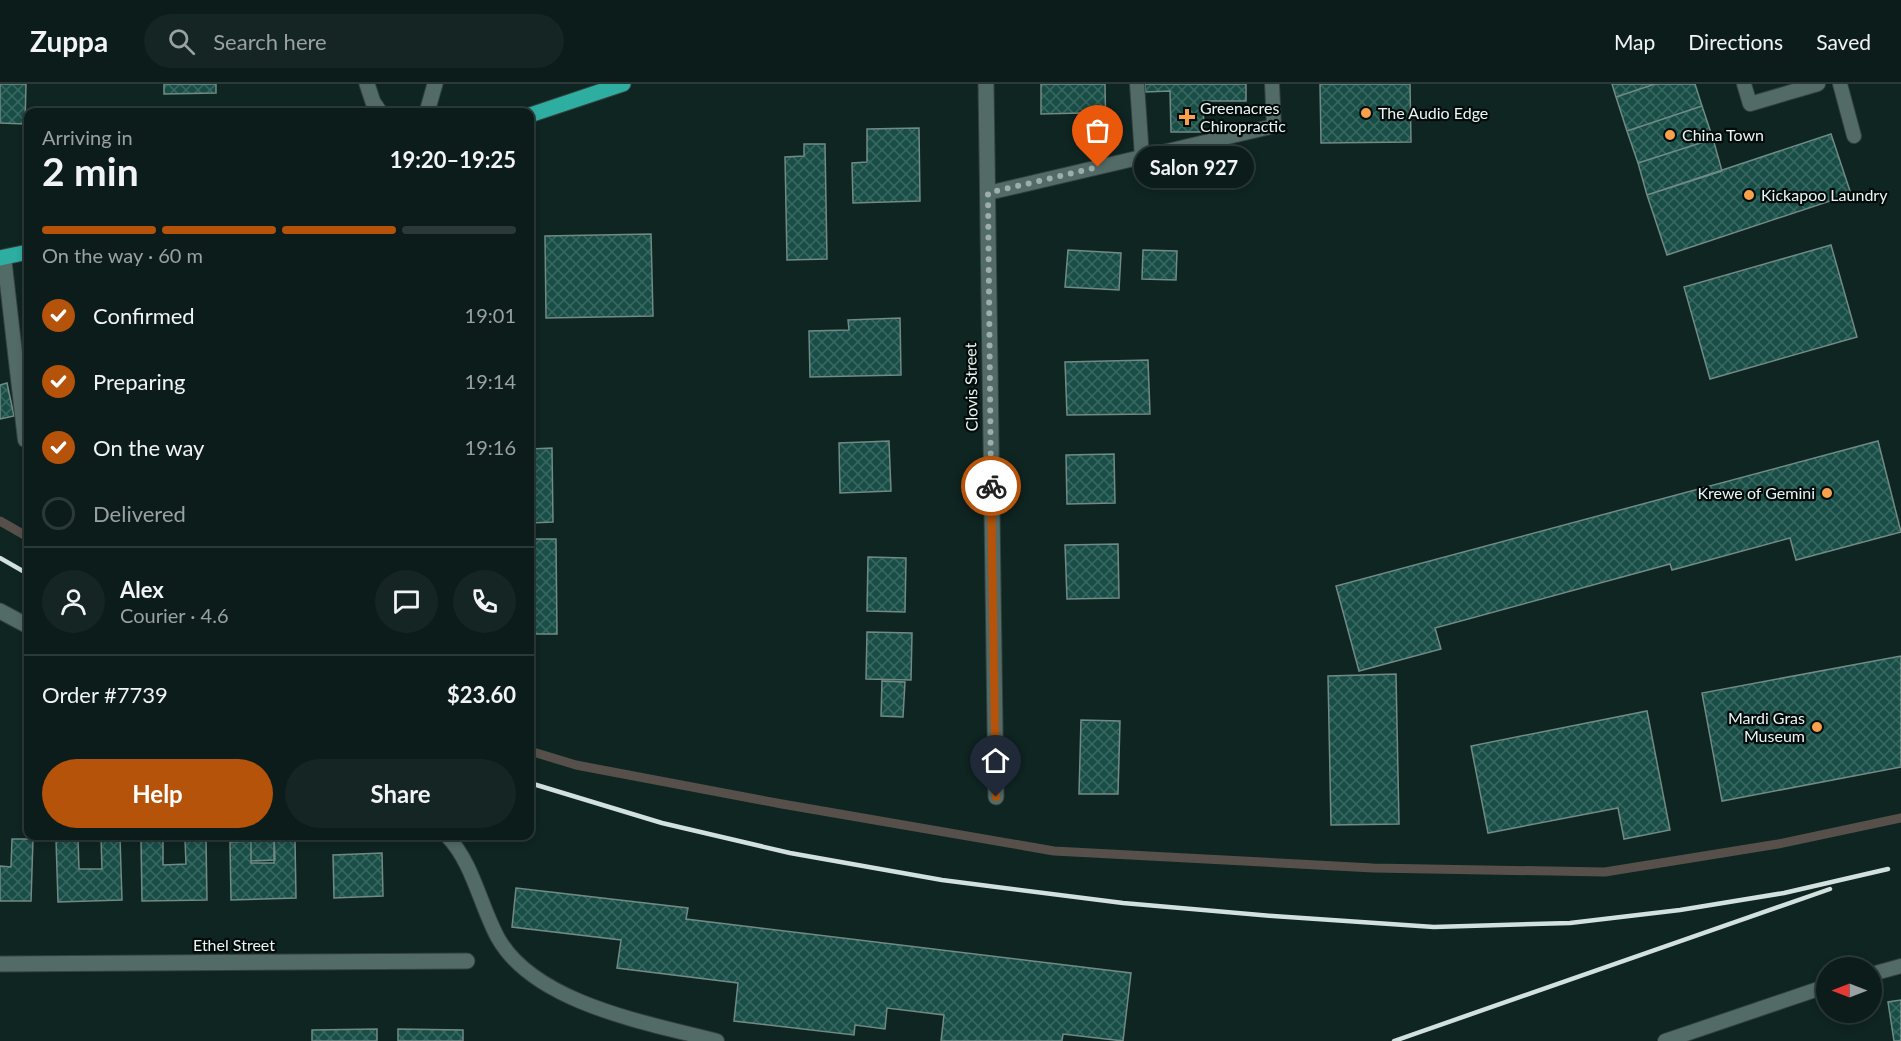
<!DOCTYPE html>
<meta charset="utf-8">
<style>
body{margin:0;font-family:Lato,sans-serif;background:#142523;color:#f1f3f6;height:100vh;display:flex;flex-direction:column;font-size:22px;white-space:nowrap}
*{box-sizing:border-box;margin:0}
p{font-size:20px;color:#9aa1a2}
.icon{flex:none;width:33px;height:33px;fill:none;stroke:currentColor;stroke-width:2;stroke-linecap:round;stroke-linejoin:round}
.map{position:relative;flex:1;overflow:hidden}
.details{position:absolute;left:24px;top:24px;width:510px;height:732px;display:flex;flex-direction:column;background:#0b1c1a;border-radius:12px;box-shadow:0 3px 9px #0003,0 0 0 2px #2b3a39}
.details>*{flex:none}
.needle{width:39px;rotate:270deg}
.controls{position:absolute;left:1816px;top:873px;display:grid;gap:12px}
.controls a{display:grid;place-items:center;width:66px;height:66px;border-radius:50%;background:#0b1c1a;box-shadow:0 3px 9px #0003,0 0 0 2px #2b3a39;font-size:30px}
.pin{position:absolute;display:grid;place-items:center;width:51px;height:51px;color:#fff;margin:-62px -26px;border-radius:50% 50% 50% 0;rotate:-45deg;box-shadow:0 0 6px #0007}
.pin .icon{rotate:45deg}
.courier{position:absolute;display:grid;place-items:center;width:60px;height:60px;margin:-30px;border:4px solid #b45309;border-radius:50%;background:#fff;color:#222;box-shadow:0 2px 8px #0007}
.bubble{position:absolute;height:42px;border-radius:21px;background:#0b1c1a;box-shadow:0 3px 9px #0003,0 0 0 2px #2b3a39;font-size:20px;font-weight:700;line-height:42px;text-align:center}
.head em{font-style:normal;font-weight:700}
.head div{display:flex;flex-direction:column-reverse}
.head{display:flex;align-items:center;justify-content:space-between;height:102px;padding:0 18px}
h1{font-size:39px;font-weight:700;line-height:45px}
.bar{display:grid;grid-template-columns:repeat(4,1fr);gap:9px 6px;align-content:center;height:72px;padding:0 18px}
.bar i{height:8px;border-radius:4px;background:#2b3a39}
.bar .selected{background:#b45309}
.bar p{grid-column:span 4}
.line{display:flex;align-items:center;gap:15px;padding:0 18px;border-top:2px solid #2b3a39}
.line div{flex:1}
.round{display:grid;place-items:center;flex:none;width:63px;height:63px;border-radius:32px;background:#142523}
ol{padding:0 18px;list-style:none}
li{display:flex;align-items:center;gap:18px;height:66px}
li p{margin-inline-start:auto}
li .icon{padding:6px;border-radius:50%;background:#b45309;color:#fff;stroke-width:4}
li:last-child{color:#9aa1a2}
li i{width:33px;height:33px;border:3px solid #2b3a39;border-radius:50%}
.cta{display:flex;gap:12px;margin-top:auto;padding:12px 18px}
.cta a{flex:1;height:69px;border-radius:36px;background:#b45309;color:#fff;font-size:24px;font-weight:700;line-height:69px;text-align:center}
.cta a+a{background:#142523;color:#f1f3f6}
header{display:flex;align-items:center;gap:36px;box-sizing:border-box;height:84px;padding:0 30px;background:#0b1c1a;border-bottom:2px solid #2b3a39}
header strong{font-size:28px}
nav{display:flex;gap:33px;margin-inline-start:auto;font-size:21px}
.search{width:420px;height:54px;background:#142523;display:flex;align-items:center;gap:15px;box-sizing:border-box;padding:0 21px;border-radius:33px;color:#9aa1a2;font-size:22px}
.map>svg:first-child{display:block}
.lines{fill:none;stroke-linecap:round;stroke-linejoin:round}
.stream{stroke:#574f49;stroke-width:9}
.building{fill:url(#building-cross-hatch);stroke:#718a86;stroke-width:1.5}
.lane-casing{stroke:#33413f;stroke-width:16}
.street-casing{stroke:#33413f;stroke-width:17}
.primary-casing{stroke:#33413f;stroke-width:17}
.lane{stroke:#536b67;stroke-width:14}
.street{stroke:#536b67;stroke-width:15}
.primary{stroke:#2eada1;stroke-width:15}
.rail{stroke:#d2e0de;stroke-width:4.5}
.done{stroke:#9dadaa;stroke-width:6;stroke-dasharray:0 10.8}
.route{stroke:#b45309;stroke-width:8}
.poi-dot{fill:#f8a14a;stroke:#040c0b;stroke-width:2}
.labels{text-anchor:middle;stroke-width:4.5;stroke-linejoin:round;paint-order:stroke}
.poi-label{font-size:16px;fill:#e9f6f4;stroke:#040c0b;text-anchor:start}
.street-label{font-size:16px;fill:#e9f6f4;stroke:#040c0b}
</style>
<header>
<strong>Zuppa</strong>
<div class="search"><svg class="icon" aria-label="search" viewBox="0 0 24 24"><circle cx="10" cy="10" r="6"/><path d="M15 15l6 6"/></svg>Search here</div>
<nav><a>Map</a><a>Directions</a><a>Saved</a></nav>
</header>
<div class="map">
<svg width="1901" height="957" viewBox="0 0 1901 957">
<defs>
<pattern id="building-cross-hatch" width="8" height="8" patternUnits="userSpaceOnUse" patternTransform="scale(1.5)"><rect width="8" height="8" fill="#194e47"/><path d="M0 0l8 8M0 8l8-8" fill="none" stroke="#3a6862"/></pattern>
</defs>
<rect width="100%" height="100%" fill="#0f2522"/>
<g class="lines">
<!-- stream -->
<path class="stream" d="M0 437 28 453
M530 667 576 681 782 720 1054 767 1373 784 1605 788 1778 760 1901 734"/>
</g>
<!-- building -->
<path class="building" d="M0 0H26L25 40 0 39Z
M164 0H216V9L164 10Z
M1041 0H1105L1106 58 1081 59V29L1041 30Z
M1145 0H1246V17H1203L1204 48H1171L1170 7 1145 8Z
M1320 0H1410L1411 58 1321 59Z
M1612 0H1655L1616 13Z
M1655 0H1695L1702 22 1627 47 1616 13Z
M1702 22 1713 55 1638 79 1627 47Z
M919 44 920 117 853 119 852 79 867 78V45Z
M1831 50 1851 110 1667 171 1647 111Z
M1713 55 1722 87 1647 111 1638 79Z
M804 60H825L827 175 787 176 785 73 804 72Z
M651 150 653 232 546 234 545 152Z
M1831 161 1857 253 1710 295 1684 203Z
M1068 166 1121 169 1119 206 1065 203Z
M1143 166 1177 167 1176 196 1142 195Z
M900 234 901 291 810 293 809 247 849 246 848 236Z
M1148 276 1150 330 1067 331 1065 278Z
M7 299 14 332 0 335V301Z
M889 357 891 407 840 409 839 359Z
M1878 357 1901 448 1796 476 1790 454 1672 486 1670 480 1435 544 1441 565 1359 587 1336 502Z
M552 364 553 438 530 439V365Z
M1114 370 1115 419 1067 420 1066 371Z
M530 455H556L557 550H530Z
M1118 460 1119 514 1067 515 1065 461Z
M868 473 906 474 905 528 867 527Z
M867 548 912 549 911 596 866 595Z
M1901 572V683L1722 717 1702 609Z
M1396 590 1399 740 1331 741 1328 592Z
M882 597 905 598 903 633 881 632Z
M1647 627 1670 746 1624 755 1618 724 1488 749 1471 662Z
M1081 636 1120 637 1118 710H1079Z
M251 752H274L275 776 251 777Z
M101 754H120L122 816 58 818 56 755H78L79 785H102Z
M12 755H33L31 817H0V782L11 783Z
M163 755V781L186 780 185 756 206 755 207 816 142 817 141 756Z
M295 756 296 814 231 816 230 758 251 757V779H274V757Z
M382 769 383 812 334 814 333 771Z
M516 804 688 824 686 835 1131 889 1123 957 1063 950 1062 957H941L944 931 887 924 885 945 855 941 854 951 734 937 738 899 617 884 621 856 512 843Z
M1901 916V957H1894L1888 918Z
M377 945V957H312V946Z
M398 945 463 946V957H398Z"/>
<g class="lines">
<!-- lane casing -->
<g class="lane-casing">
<path id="lane" d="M1137 0 1142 73
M1744 0 1750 20 1818 0
M1840 0 1854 52
M988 109 1274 42 1272 0
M4 173 25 356H28
M447 752C473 779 480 821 498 854 535 920 649 939 717 957
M1872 890 1901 882
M1665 957 1827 902"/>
</g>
<!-- street casing -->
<g class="street-casing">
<path id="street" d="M367 0 373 18 380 28
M986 0 996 713
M427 28 435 0
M0 527 28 542
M0 880 467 877"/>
</g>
<!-- primary casing -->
<g class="primary-casing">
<path id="primary" d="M530 31 623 0
M0 174 28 168"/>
</g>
<!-- lane -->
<use href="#lane" class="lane"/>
<!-- street -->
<use href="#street" class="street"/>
<!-- primary -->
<use href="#primary" class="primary"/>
<!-- rail -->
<path class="rail" d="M0 474 28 490
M530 699 662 739 790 769 942 796 1123 819 1273 832 1434 843 1570 839 1680 826 1784 809 1888 785
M1394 957 1830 805"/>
</g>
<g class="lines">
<!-- done -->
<path class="done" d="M991 402 988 109 1098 83"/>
<!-- route -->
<path class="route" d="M991 402 996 713"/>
</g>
<!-- markers -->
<g class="poi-dot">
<circle cx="1366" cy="29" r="6"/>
<path d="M1184 24h6v6h6v6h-6v6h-6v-6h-6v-6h6z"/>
<circle cx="1670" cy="51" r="6"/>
<circle cx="1749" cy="111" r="6"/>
<circle cx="1827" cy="409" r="6"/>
<circle cx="1817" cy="643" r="6"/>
</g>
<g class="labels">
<!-- poi labels -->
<g class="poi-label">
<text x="1200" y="30">Greenacres<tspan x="1200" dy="18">Chiropractic</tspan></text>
<text x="1378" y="35">The Audio Edge</text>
<text x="1682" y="57">China Town</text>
<text x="1761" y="117">Kickapoo Laundry</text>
<text x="1815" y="415" text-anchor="end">Krewe of Gemini</text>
<text x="1805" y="640" text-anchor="end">Mardi Gras<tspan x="1805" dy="18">Museum</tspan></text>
</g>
<!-- street labels -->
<g class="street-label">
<text transform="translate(971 303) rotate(-91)" y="6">Clovis Street</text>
<text x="234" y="867">Ethel Street</text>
</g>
</g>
</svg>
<div class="controls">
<a><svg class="needle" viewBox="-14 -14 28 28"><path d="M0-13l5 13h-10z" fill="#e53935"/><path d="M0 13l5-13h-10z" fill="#9aa1a2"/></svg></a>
</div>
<div class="pin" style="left:1098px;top:83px;background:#ea580c"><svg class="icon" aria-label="bag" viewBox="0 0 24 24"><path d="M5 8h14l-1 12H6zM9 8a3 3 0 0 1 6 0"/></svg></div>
<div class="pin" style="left:996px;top:713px;background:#1f2937"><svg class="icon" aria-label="home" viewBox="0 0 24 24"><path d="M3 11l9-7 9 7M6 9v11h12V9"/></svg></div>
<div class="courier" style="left:991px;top:402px"><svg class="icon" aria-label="bike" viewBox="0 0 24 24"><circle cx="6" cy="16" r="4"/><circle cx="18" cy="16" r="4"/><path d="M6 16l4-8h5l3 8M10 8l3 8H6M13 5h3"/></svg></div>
<div class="bubble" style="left:1134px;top:62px;width:120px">Salon 927</div>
<section class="details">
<div class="head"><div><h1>2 min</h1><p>Arriving in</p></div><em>19:20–19:25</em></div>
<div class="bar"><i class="selected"></i><i class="selected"></i><i class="selected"></i><i></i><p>On the way · 60 m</p></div>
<ol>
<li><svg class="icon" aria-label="check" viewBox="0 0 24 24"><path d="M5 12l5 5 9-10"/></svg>Confirmed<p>19:01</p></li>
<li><svg class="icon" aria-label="check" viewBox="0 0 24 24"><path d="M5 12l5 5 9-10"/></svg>Preparing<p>19:14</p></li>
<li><svg class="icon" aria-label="check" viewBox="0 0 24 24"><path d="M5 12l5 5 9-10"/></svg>On the way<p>19:16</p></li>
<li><i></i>Delivered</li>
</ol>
<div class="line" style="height:108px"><a class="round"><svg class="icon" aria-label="person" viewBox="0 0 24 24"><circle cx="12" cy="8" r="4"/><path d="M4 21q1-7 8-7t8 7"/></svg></a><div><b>Alex</b><p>Courier · 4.6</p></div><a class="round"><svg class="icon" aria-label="chat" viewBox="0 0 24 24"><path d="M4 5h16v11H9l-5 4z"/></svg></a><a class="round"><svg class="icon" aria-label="phone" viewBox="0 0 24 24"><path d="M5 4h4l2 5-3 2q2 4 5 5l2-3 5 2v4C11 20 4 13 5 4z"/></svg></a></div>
<div class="line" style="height:78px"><div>Order #7739</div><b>$23.60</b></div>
<div class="cta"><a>Help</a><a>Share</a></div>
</section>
</div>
